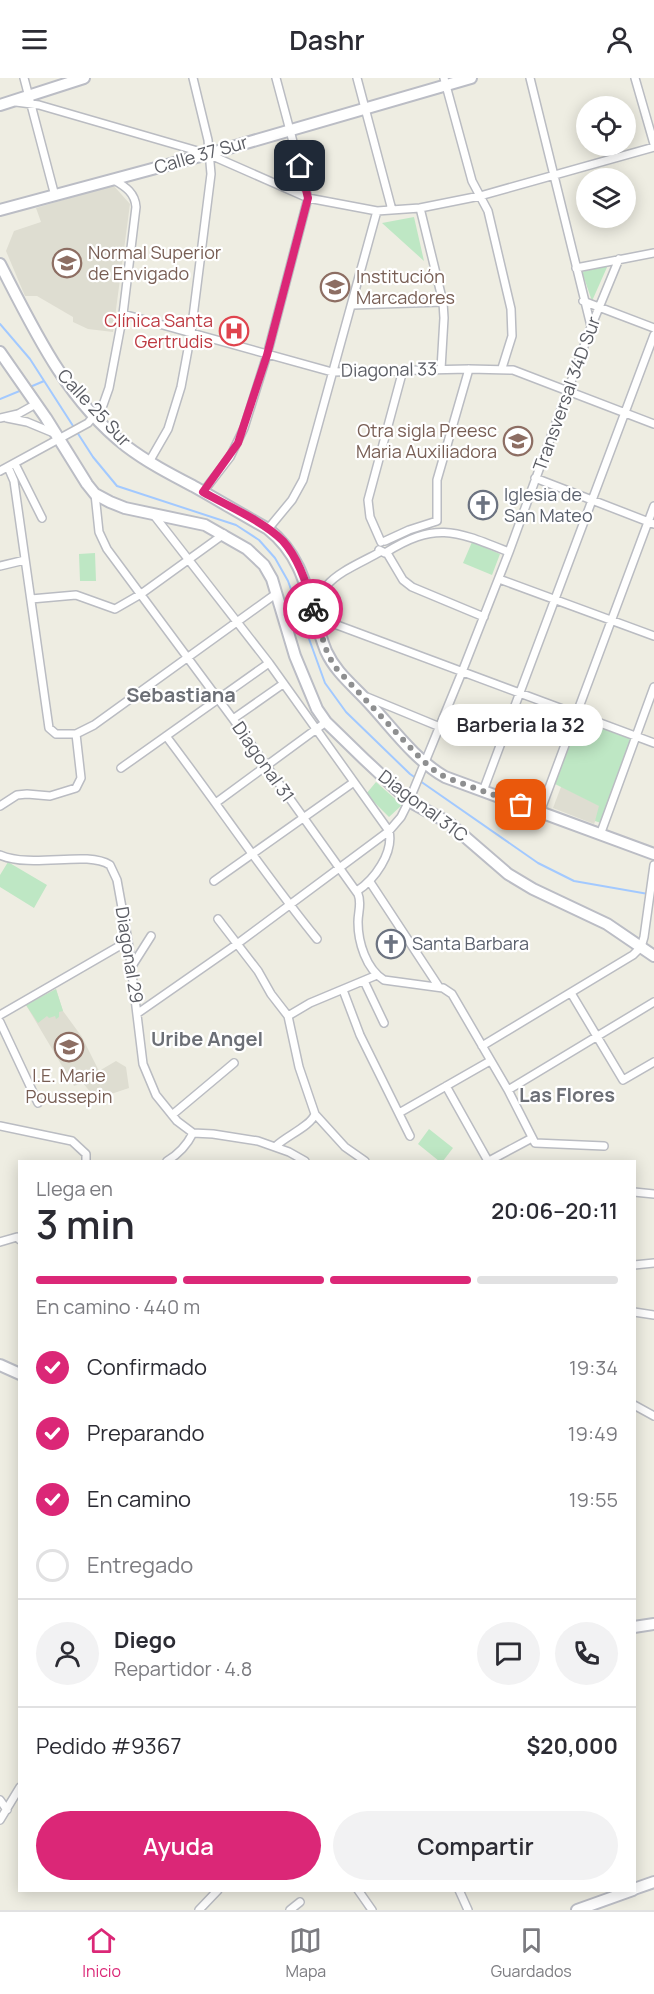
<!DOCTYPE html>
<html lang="es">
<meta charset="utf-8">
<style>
body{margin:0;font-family:Manrope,sans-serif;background:#f2f2f3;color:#2b2b33;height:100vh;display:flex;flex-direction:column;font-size:22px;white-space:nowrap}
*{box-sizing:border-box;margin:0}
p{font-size:20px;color:#7c7c81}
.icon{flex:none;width:33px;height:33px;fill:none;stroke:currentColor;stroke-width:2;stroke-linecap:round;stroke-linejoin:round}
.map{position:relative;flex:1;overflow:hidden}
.panel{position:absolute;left:18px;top:1082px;width:618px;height:732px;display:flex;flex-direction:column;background:#fff;border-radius:0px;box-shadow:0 3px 15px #0003}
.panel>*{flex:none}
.controls{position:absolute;left:576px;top:18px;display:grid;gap:12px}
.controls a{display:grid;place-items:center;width:60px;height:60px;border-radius:50%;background:#fff;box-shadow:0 3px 15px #0003;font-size:30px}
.pin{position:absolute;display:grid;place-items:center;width:51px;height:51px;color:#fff;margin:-26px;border-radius:12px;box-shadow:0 3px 9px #0006}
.courier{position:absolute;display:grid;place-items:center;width:60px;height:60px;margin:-30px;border:4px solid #db2777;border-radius:50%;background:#fff;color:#222;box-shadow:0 2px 8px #0007}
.bubble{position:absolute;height:42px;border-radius:21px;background:#fff;box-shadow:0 3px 15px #0003;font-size:20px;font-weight:600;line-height:42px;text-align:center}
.summary em{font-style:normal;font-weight:600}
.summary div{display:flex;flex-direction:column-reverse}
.summary{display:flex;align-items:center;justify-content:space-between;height:102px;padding:0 18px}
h1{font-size:39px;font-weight:600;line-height:45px}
.bar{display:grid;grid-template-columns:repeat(4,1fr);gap:9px 6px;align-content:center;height:72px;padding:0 18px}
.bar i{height:8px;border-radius:4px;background:#e1e1e2}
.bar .active{background:#db2777}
.bar p{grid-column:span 4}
.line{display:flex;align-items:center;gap:15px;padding:0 18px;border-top:2px solid #e1e1e2}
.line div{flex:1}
.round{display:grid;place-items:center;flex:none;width:63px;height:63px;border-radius:32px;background:#f2f2f3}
ol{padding:0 18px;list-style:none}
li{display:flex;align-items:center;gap:18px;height:66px}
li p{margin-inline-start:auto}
li .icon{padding:6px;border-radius:50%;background:#db2777;color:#fff;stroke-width:4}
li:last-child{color:#7c7c81}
li i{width:33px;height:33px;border:3px solid #e1e1e2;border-radius:50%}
.action{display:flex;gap:12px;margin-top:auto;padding:12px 18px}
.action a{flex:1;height:69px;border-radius:36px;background:#db2777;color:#fff;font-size:24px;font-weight:600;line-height:69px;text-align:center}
.action a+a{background:#f2f2f3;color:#2b2b33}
header{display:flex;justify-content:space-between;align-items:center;height:78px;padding:0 18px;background:#fff;font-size:27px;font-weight:600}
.tab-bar{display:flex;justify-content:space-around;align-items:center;height:84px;border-top:2px solid #e1e1e2;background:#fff;font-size:16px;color:#7c7c81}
.tab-bar a{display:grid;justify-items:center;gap:3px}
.tab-bar .active{color:#db2777}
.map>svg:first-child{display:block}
.education{fill:#deddd1}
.green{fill:#bee7c4}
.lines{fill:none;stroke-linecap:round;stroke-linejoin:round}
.stream{stroke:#a2c9ff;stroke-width:2}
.street-casing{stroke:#babcc2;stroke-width:10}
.secondary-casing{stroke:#bbbdc5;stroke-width:14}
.street{stroke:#fff;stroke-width:7}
.secondary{stroke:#fff;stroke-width:10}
.done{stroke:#8e8f90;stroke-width:6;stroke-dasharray:0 10.8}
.route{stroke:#db2777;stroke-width:8}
.labels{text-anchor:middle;stroke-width:4.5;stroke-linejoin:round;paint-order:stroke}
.street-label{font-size:18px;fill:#5b5d64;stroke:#fff}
.education-label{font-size:18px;fill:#785e54;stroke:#fff;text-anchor:start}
.health-label{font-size:18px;fill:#be3a42;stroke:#fff;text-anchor:end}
.worship-label{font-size:18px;fill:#5b616d;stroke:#fff;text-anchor:start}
.neighbourhood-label{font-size:20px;font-weight:bold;fill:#6c6f76;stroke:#fff}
</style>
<header><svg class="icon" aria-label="menu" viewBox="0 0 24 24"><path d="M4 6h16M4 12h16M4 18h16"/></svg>Dashr<svg class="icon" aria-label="person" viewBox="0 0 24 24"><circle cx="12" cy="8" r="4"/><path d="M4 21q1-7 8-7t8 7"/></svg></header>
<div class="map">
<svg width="654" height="1832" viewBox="0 0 654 1832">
<rect width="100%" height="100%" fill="#eeede2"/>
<!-- education -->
<path class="education" d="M113 107 130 126 113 254 88 251 73 244V239L37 218H25L6 173 14 153 41 144 36 130Z
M583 651 625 668 594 746 553 730Z
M56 911 63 933 82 959 99 993 116 983 126 989 129 1010 96 1021 83 1005 74 1008 26 927Z"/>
<!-- green -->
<path class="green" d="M414 139 424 183 382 145Z
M608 187 592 223 582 194Z
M472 464 500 476 492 497 463 485Z
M95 475 96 503H80L79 476Z
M588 642 632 660 601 745 595 743 599 728 553 705 577 645 580 654 586 652Z
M376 704 402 727 389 739 366 716Z
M8 784 47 807 34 830 0 809V797Z
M56 911 63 933 59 934V939L56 941 55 938 49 940 47 938 38 945 26 927Z
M429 1051 453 1070 443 1083H439L418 1066Z"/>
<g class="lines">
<!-- stream -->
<path class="stream" d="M0 246 30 281 93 379 117 408 236 447 259 462 275 480 288 503 325 605 346 634 410 696 538 785 574 803 654 817
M30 309 44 303
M0 321 22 312"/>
<!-- street casing -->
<g class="street-casing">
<path id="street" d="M24 0 55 118
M357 0 392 132
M444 0 472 103 488 133 511 231 512 258 502 290
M530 0 591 248
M635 0 654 66
M16 24 39 27 208 76 308 120 377 133 420 130 480 118 654 69
M420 130 443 224 444 240 441 291
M576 190 654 175
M583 223 654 250
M352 227 443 224
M123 236 332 294 469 291 513 292 654 346
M0 340 18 336 36 326
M7 340 27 344 56 356
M149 384 168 351 181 309 191 255 211 96 208 62 193 0
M15 386 42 440
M8 389 14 403 49 650 56 656H76L94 647 277 515
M0 393 88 345 103 327 109 310 123 236 136 129C135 115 126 109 114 102
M535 400 654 446
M203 414 230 379 244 350 267 277 308 120 276 0
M95 416 99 454 107 471 233 641 358 816C362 825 358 834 358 844 358 864 366 891 384 902L443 910 452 916 508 1012 535 1065 604 1068
M153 436 269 585 389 753C394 775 374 802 357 813
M268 451 292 422 303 402 377 133
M385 463 409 452 437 443V402L469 291
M381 464 370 439 368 422 403 292
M379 472 385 475C436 443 456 453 509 474
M380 474C352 490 293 510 337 547L654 665
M387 475 403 502 412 509 484 539
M0 488 25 482
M499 501 654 558
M31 521 76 517 115 531 141 516 224 456
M367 619 440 649
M233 641 283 606
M166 658C217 725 264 796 317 861
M121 690 269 585
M483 713 654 257
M217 724 326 644
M0 728 17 717 27 716 50 718 76 710 81 700 76 656
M540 734 654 428
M600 757 654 609
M0 777C33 791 86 772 110 787L117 802 128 863 143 986 156 1017 177 1043 193 1055 213 1056 258 1063 289 1074 305 1083
M214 803 354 704
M370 804 439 909
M218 841 258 893 271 916 288 938 299 989 315 1036 345 1069 365 1083
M132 888 151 858
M364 903 384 945
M343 912 360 957 410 1058
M571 915 623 1002 654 984
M138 935 237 866 389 753 401 739 409 723 462 594 509 474 591 249 619 181
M0 937 128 863
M288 938 310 925 377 897
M0 944 38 1025
M482 968 633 877 641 869 644 859 654 787
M446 1008 488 1083
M508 1012 654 924
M399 1035 490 983
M172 1037 234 985
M0 1048 72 1063 86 1076V1083
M276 1068C286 1058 311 1048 315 1036
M167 1083C179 1076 187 1067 193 1055
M489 1083 532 1060
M634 1114 654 1116
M0 1164 17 1159 20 1162
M634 1187 654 1185
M634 1234 654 1237
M634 1327 654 1338
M0 1722 7 1732
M0 1742 20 1709
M358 1812 372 1832
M459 1812 468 1832
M199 1832 218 1812
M290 1832 300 1824"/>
</g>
<!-- secondary casing -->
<g class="secondary-casing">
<path id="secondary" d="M0 27 84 0
M0 132 208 76 471 0
M0 186C34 252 66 321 126 368 147 384 170 396 193 408 218 422 243 437 268 451 309 483 308 529 326 573 336 595 354 608 370 626 393 651 415 682 445 699L654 776
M0 274 46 340 87 406 95 416 110 424 125 430 205 447 247 471 264 487 272 501 295 578 317 631 326 644 364 681 409 723 449 745 508 796 533 811 607 846 654 878
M0 1287 20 1296
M634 1549 654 1546
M634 1811 654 1804
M577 1832 633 1812"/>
</g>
<!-- street -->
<use href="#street" class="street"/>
<!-- secondary -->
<use href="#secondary" class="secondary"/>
</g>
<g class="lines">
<!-- done -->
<path class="done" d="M313 531 327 574 334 588 422 682 435 693 445 699 521 727"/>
<!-- route -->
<path class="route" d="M300 88 308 120 267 277 238 365 203 414C226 427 265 444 283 463 299 481 308 509 313 531"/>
</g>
<!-- icons -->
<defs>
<g id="school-ring" transform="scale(1.5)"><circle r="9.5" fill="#fff" stroke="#8d6e63" stroke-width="1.5"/><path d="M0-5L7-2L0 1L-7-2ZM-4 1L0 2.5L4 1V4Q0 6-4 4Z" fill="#8d6e63"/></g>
<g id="hospital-ring" transform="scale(1.5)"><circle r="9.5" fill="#fff" stroke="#e0444e" stroke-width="1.5"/><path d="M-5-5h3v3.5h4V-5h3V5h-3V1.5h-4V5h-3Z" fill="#e0444e"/></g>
<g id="church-ring" transform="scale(1.5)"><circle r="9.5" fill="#fff" stroke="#6b7280" stroke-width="1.5"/><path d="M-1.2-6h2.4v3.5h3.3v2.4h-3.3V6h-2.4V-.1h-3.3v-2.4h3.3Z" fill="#6b7280"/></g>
</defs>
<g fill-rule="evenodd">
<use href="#school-ring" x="67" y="185"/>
<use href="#school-ring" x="335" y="209"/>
<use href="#hospital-ring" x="234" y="253"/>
<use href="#school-ring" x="518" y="363"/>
<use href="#church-ring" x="483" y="427"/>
<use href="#church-ring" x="391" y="866"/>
<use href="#school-ring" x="69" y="969"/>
</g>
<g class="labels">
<!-- street labels -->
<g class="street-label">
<text transform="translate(201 77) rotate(-16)" y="6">Calle 37 Sur</text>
<text transform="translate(389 292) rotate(-1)" y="6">Diagonal 33</text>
<text transform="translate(567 316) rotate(-70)" y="6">Transversal 34D Sur</text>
<text transform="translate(94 330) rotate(47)" y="6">Calle 25 Sur</text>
<text transform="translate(263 684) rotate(55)" y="6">Diagonal 31</text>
<text transform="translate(423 728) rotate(37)" y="6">Diagonal 31C</text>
<text transform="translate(129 877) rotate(81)" y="6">Diagonal 29</text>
</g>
<!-- education labels -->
<g class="education-label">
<text x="88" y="181">Normal Superior<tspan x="88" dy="21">de Envigado</tspan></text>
<text x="356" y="205">Institución<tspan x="356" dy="21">Marcadores</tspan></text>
<text x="497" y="359" text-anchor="end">Otra sigla Preesc<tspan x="497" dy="21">Maria Auxiliadora</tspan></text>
<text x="69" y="1004" text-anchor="middle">I.E. Marie<tspan x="69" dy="21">Poussepin</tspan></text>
</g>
<!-- health labels -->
<g class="health-label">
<text x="213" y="249">Clínica Santa<tspan x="213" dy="21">Gertrudis</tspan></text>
</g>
<!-- worship labels -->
<g class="worship-label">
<text x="504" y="423">Iglesia de<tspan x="504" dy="21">San Mateo</tspan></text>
<text x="412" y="872">Santa Barbara</text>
</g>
<!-- neighbourhood labels -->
<g class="neighbourhood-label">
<text x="181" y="624">Sebastiana</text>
<text x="207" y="968">Uribe Angel</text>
<text x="567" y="1024">Las Flores</text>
</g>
</g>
</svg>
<div class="controls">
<a><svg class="icon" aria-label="locate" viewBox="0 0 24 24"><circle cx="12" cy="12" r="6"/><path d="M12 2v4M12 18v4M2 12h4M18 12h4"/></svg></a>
<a><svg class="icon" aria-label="layers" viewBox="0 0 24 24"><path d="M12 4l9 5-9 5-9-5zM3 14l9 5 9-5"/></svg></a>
</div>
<div class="pin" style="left:521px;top:727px;background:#ea580c"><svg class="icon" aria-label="bag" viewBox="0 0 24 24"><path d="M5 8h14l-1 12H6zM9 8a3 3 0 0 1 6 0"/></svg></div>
<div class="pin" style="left:300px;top:88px;background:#1f2937"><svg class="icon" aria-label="home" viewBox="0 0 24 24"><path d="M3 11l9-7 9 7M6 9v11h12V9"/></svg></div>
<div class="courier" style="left:313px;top:531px"><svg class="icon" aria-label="bike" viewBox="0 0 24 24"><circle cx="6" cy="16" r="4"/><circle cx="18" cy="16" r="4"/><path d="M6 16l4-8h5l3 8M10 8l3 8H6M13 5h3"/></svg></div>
<div class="bubble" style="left:438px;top:626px;width:165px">Barberia la 32</div>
<section class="panel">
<div class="summary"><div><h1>3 min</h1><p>Llega en</p></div><em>20:06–20:11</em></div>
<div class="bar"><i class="active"></i><i class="active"></i><i class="active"></i><i></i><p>En camino · 440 m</p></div>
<ol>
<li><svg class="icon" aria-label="check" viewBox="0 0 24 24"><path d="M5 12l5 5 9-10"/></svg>Confirmado<p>19:34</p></li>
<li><svg class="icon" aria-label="check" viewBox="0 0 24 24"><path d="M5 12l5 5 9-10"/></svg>Preparando<p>19:49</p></li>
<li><svg class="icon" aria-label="check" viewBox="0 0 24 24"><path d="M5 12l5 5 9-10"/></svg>En camino<p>19:55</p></li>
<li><i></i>Entregado</li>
</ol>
<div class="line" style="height:108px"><a class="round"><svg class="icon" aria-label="person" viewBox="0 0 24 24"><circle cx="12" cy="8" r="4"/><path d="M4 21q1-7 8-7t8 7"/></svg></a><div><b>Diego</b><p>Repartidor · 4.8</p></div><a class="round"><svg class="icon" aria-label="chat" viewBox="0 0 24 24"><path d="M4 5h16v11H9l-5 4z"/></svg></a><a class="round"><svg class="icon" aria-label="phone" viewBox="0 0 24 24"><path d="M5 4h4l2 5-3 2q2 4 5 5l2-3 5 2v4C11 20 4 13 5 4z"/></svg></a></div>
<div class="line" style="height:78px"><div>Pedido #9367</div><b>$20,000</b></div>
<div class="action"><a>Ayuda</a><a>Compartir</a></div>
</section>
</div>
<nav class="tab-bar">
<a class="active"><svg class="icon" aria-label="home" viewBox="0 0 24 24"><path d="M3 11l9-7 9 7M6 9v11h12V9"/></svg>Inicio</a>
<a><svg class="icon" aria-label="map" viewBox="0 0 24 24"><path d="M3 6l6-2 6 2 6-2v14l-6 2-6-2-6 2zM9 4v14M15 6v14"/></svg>Mapa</a>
<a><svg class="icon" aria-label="saved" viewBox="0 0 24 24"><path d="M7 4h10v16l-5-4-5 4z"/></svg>Guardados</a>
</nav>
